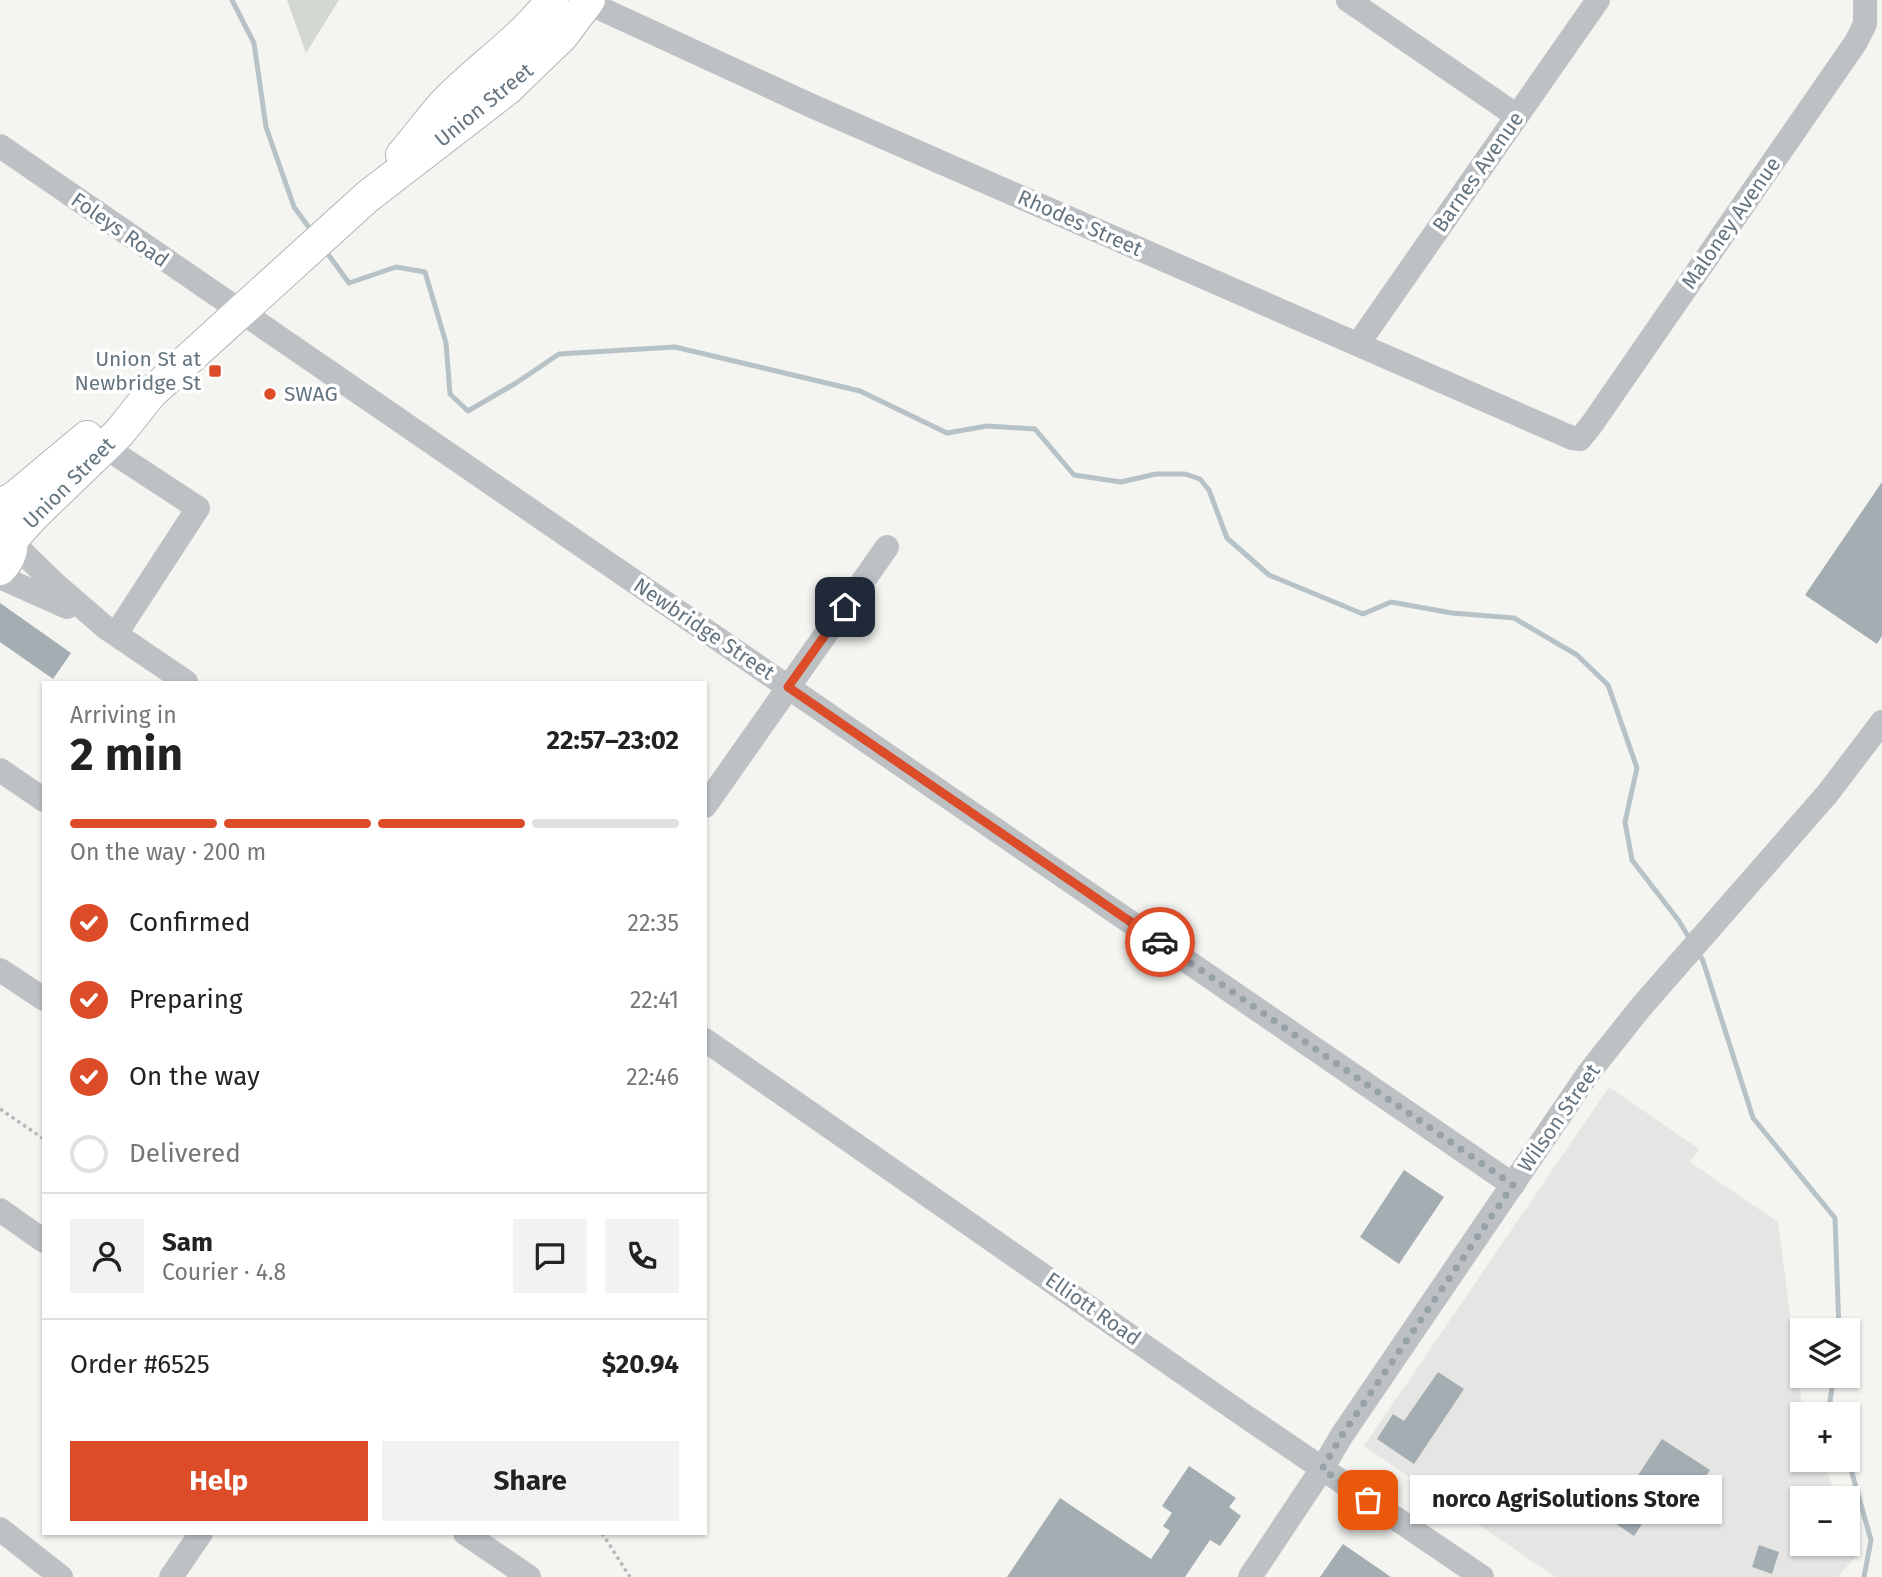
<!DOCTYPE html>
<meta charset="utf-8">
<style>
body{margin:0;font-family:"Fira Sans",sans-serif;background:#f2f2f2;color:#222;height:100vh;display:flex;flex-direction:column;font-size:26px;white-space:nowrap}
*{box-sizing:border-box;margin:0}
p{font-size:23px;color:#767676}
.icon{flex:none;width:38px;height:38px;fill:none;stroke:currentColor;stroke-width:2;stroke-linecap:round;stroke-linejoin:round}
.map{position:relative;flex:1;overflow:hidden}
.drawer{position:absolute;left:42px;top:681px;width:665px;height:854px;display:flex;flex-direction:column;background:#fff;border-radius:0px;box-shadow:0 2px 5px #0004}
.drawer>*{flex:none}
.buttons{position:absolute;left:1790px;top:1318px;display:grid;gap:14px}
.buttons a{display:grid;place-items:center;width:70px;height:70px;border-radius:0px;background:#fff;box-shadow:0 2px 5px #0004;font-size:35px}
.pin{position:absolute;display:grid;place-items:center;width:60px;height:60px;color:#fff;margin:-30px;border-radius:14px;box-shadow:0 4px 10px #0006}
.courier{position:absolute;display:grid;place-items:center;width:70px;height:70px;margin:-35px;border:5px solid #dc4c28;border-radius:50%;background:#fff;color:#222;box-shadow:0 2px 9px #0007}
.bubble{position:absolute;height:49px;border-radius:0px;background:#fff;box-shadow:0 2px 5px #0004;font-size:23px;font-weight:700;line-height:49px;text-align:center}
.headline em{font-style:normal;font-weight:700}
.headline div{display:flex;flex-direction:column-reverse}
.headline{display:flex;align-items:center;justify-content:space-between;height:119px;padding:0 28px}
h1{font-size:46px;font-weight:700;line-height:52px}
.bar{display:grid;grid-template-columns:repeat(4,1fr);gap:10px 7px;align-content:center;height:84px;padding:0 28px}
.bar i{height:9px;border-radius:5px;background:#e0e0e0}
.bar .on{background:#dc4c28}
.bar p{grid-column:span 4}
.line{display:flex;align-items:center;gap:18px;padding:0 28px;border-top:2px solid #e0e0e0}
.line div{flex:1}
.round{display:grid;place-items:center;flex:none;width:74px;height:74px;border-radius:0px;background:#f2f2f2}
ol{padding:0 28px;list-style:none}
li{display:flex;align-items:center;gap:21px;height:77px}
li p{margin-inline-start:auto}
li .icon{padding:7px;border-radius:50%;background:#dc4c28;color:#fff;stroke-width:4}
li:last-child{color:#767676}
li i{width:38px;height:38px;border:4px solid #e0e0e0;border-radius:50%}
.primary-button{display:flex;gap:14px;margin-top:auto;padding:14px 28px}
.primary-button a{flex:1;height:80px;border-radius:0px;background:#dc4c28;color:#fff;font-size:28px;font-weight:700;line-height:80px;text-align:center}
.primary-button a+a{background:#f2f2f2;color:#222}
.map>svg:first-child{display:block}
.built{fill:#e5e6e4}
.green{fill:#d3d9d0}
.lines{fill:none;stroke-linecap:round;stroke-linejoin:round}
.stream{stroke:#b6c2c6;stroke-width:5}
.building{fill:#a4adb2}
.major-casing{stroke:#b0b5b8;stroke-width:34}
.path{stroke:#b7babc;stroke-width:3.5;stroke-dasharray:3.5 3.5;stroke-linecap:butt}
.minor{stroke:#bdc1c4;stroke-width:24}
.major{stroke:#fff;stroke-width:32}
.done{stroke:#96a1a8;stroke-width:7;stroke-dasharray:0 12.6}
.route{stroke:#dc4c28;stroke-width:9}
.poi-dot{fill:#dc4c28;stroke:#fff;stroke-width:2.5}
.labels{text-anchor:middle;stroke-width:7;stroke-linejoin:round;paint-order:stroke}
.street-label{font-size:21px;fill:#647581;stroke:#fff}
.poi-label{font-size:21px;fill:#647581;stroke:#fff;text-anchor:end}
</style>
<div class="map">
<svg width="1882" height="1577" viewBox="0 0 1882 1577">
<rect width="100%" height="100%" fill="#f4f4f0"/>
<!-- built -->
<path class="built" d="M1609 1087 1699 1149 1690 1162 1778 1222 1803 1414 1802 1460H1822L1838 1498H1802V1544H1848V1521L1853 1532 1855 1557 1838 1577H1555L1364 1446Z"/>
<!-- green -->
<path class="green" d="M287 0H339L306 53Z"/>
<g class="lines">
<!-- stream -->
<path class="stream" d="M232 0 254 43 266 127 294 207 313 233
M325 250 349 283 396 267 425 272 446 343 450 394 468 411 516 383 559 354 675 347 860 391 947 433 987 426 1035 429 1074 475 1121 482 1156 474H1185L1200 479 1209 490 1227 538 1269 575 1363 614 1391 602 1452 613 1514 618 1577 655 1608 685 1637 768 1625 822 1632 860 1679 921 1691 941
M1698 952 1703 961 1753 1118 1835 1218 1839 1330
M1834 1414 1830 1401 1834 1376
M1848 1459 1871 1540 1864 1577"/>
</g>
<!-- building -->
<path class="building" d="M1882 482V636L1877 644 1805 595Z
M0 603 71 653 53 679 0 642Z
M1404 1170 1444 1197 1399 1264 1360 1237Z
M1438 1372 1464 1389 1414 1464 1377 1439 1393 1414 1404 1421Z
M1662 1439 1710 1470 1684 1509 1662 1494 1634 1536 1609 1519Z
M1189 1466 1236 1498 1229 1507 1241 1516 1220 1546 1210 1540 1185 1577H1007L1060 1498 1151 1559 1170 1531 1163 1526 1172 1513 1162 1506Z
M1343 1544 1391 1577H1320Z
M1759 1545 1779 1552 1772 1574 1752 1567Z"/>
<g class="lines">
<!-- major casing -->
<g class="major-casing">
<path id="major" d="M402 155C416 139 429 121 443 105 478 68 521 41 552 0
M0 505 14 498 87 437
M12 539 35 514 119 433 151 393 367 197 507 89 562 36 589 0
M0 569C14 555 16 536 2 521"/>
</g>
<!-- path -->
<path class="path" d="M0 1109 44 1139
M602 1533 630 1577"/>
<!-- minor -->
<path class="minor" d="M582 0 812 106 1572 438 1580 439 1592 424 1856 42 1865 24V0
M1348 0 1517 116
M0 146 1513 1185
M1358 344 1598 0
M105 447 198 508 116 634
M12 542 54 583 105 627 186 682
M0 577 67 607
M0 770 44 800
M705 806 887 547
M0 970 44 999
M705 1040 1242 1414 1482 1577
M0 1210 44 1241
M0 1529 61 1577
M465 1533 529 1577
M171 1577 201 1533
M1250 1577 1322 1469 1342 1435 1590 1071 1641 1007 1828 793 1882 722"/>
<!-- major -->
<use href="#major" class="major"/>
</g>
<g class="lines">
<!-- done -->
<path class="done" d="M1160 942 1513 1185 1342 1435 1322 1469 1368 1500"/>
<!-- route -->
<path class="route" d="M845 607 788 687 1160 942"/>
</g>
<!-- markers -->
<g class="poi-dot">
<rect x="208" y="364" width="14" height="14" rx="3.5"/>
<circle cx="270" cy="394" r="7"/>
</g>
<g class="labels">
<!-- street labels -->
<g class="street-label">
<text transform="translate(484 105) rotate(-39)" y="7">Union Street</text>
<text transform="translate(1478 172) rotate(-55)" y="7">Barnes Avenue</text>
<text transform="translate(1080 223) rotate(24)" y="7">Rhodes Street</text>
<text transform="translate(1731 223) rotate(-55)" y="7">Maloney Avenue</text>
<text transform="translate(120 230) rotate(35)" y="7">Foleys Road</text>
<text transform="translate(69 483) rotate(-45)" y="7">Union Street</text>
<text transform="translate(704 629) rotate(34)" y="7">Newbridge Street</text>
<text transform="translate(1559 1118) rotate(-55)" y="7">Wilson Street</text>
<text transform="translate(1093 1309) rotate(35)" y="7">Elliott Road</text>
</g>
<!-- poi labels -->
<g class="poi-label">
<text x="201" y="366">Union St at<tspan x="201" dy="24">Newbridge St</tspan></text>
<text x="284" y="401" text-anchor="start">SWAG</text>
</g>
</g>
</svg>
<div class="buttons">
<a><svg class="icon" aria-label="layers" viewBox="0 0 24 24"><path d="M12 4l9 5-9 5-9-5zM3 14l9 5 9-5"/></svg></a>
<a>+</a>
<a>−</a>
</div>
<div class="pin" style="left:1368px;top:1500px;background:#ea580c"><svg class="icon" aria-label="bag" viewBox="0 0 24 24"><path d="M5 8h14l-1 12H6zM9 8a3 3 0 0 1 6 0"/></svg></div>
<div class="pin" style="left:845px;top:607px;background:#1f2937"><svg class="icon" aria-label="home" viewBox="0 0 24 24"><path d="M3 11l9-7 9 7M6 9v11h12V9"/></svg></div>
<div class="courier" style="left:1160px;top:942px"><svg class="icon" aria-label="car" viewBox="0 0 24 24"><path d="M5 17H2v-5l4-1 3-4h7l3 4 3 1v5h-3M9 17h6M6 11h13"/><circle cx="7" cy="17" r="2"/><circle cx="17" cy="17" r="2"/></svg></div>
<div class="bubble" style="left:1410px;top:1475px;width:312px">norco AgriSolutions Store</div>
<section class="drawer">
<div class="headline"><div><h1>2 min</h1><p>Arriving in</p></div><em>22:57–23:02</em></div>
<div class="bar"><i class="on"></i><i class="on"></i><i class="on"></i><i></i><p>On the way · 200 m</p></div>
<ol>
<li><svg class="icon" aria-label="check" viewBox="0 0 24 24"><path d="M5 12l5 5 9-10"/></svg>Confirmed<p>22:35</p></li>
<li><svg class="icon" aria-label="check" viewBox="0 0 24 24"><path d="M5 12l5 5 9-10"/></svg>Preparing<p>22:41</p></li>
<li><svg class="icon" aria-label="check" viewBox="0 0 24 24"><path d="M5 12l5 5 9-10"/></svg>On the way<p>22:46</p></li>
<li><i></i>Delivered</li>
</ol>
<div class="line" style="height:126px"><a class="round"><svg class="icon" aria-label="person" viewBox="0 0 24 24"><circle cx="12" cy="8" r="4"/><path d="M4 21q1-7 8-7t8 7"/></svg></a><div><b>Sam</b><p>Courier · 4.8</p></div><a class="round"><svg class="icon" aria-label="chat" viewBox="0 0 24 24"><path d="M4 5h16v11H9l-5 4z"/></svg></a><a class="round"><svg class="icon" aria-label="phone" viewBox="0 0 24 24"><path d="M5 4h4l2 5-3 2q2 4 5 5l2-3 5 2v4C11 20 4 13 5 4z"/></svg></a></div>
<div class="line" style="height:91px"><div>Order #6525</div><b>$20.94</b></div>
<div class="primary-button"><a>Help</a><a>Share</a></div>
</section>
</div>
